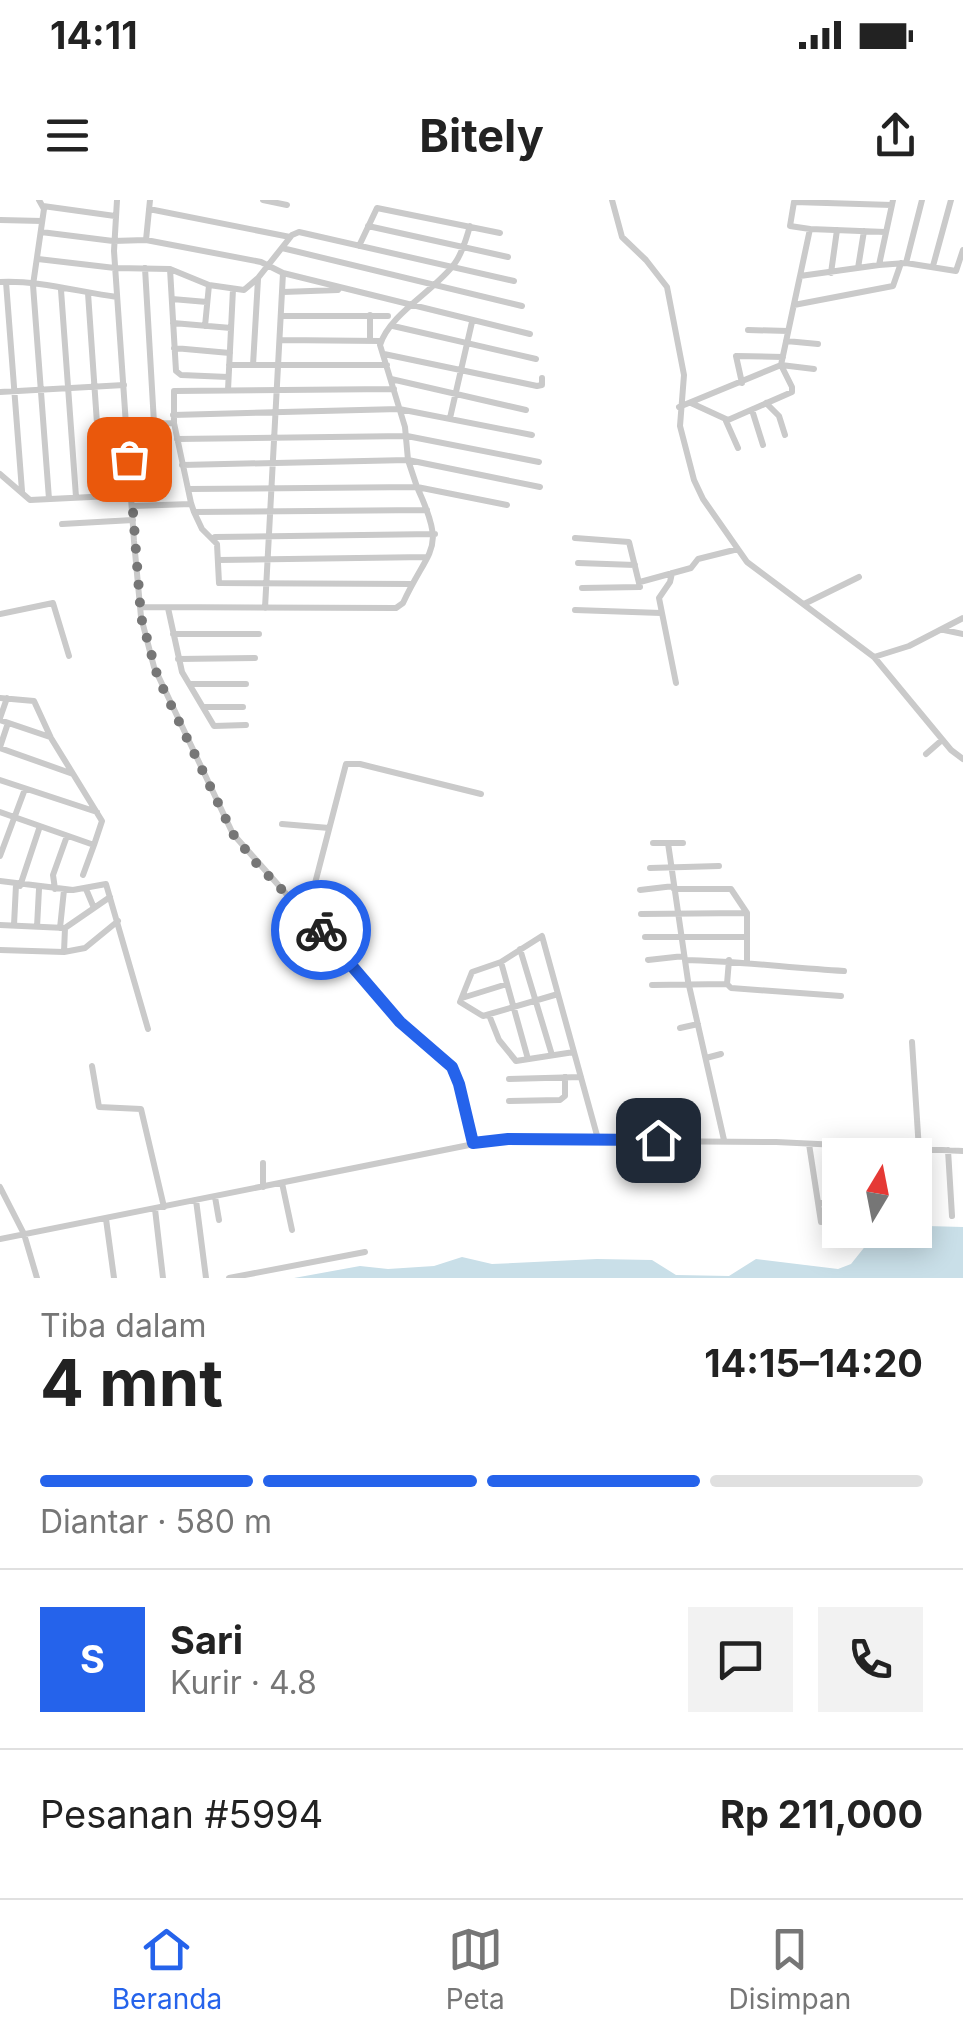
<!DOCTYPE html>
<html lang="id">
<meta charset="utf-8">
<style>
body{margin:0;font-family:Inter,sans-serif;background:#f2f2f2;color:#222;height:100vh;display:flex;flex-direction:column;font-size:38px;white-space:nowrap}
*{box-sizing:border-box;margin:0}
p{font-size:32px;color:#767676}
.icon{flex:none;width:55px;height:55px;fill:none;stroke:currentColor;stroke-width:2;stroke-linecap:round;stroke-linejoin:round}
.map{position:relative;height:1078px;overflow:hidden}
.details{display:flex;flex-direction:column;background:#fff;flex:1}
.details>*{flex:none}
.needle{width:65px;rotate:10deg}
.controls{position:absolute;left:822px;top:938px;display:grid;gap:20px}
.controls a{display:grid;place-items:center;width:110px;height:110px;border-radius:0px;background:#fff;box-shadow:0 5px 25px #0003;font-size:50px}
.pin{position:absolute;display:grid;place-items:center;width:85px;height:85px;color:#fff;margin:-42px;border-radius:20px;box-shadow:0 5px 15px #0006}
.courier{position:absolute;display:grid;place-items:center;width:100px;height:100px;margin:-50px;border:8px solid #2563eb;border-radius:50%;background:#fff;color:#222;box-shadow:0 2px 12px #0007}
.overview em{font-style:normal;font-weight:700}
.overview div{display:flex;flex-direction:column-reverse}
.overview{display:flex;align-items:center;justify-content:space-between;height:170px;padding:0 40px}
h1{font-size:65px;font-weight:700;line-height:75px}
.bar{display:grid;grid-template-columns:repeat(4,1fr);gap:15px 10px;align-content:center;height:120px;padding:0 40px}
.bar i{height:12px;border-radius:8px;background:#e0e0e0}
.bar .on{background:#2563eb}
.bar p{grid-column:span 4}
.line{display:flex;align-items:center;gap:25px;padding:0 40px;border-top:2px solid #e0e0e0}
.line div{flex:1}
.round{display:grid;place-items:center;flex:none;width:105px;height:105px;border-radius:0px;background:#f2f2f2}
.status{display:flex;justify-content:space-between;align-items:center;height:70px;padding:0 50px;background:#fff;direction:ltr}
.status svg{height:28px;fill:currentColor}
header{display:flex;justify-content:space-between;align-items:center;height:130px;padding:0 40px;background:#fff;font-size:45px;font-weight:700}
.dock{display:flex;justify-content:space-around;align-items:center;height:140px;border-top:2px solid #e0e0e0;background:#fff;font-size:28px;color:#767676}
.dock a{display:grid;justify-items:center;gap:5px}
.dock .on{color:#2563eb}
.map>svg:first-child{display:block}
.water{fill:#c9dfe8}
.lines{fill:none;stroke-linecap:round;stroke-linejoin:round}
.minor{stroke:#cacaca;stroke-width:6}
.done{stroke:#767676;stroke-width:10;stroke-dasharray:0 18}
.route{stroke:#2563eb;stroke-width:12}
</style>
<div class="status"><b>14:11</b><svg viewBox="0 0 49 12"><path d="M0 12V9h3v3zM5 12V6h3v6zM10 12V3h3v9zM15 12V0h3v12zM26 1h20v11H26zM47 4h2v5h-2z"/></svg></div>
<header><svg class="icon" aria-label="menu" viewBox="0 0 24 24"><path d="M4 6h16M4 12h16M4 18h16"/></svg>Bitely<svg class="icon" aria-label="share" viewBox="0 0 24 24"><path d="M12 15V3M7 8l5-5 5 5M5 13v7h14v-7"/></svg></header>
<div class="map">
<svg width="963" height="1078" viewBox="0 0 963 1078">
<rect width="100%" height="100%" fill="#fff"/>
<!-- water -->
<path class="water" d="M927 1026 963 1027V1078H294L360 1066 388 1069 434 1066 462 1057 492 1064 597 1059 652 1060 676 1075 729 1076 756 1059 838 1069 851 1064 871 1039Z"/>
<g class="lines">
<!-- minor -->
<path class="minor" d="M39 0 44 9 33 85 49 299
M117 0 114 51 134 341 141 417 154 467 233 634 400 822 451 867 459 884 473 943
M263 0 287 5
M612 0 622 37 646 60 667 87 684 175 680 226 694 280 703 299 747 362 874 457 951 550 963 559
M43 6 115 16
M149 9 290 37
M0 20 42 21
M368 26 508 57
M470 26C466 39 463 52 455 63 436 90 390 113 380 145L405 227 408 260 417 287 507 305
M810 29 790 26 794 2 892 5
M41 32 113 41 146 40 261 62 283 73 530 134
M146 40 150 0
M359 46 377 8 500 33
M282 48 522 106
M38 59 115 68 170 69 209 85 244 90 258 78 292 35 299 32 514 81
M906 63 922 0
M879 65 906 63 956 71 963 50
M933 66 951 0
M145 68 154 223
M858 68 864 31
M170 69 176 171 181 175 228 177
M831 73 837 30
M800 76 810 29 885 32
M0 82C38 80 79 92 117 97
M6 82 22 291
M61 90 76 297
M283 92 338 90
M88 93 102 296
M172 99 207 102
M794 105 893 86 901 63
M282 116H388
M173 123 231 128
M205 126 209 85
M393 126 536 159
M748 130 788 131
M280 140 380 141
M370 141V115
M786 141 818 144
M174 148 230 153
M384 154 537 186 542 185V178
M229 165H387
M253 165 258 79
M391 179 526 210
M742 183 736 156 783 157
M394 189 174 191V223L191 303 194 312 427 310
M228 190 233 89
M0 192 124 185
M691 203 728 220 792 192V187L781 165 814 169
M766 203 779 216 785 235
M679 207 781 165 800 76 879 65 893 0
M752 210 763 245
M173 215 399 209 532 235
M450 218 472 122
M726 221 738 248
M126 225 174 223
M177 239 407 236 539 262
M182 265 408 260 540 287
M0 274 30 300 131 295
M132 306 191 304
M194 312 202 329 217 344 219 383 412 384
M62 324 133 320
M215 337 435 334
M575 338 629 342 640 387 582 388
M218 360 427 357
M578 363 635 365
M672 373 670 382 659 398 676 483
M640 382 691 368 698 359 738 349
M804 404 859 377
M140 407 396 408 403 403C430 345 447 352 417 287L188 289
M168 408 182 472 214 526 246 525
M265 408 283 73
M575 410 661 413
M0 414 53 403 69 456
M944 430 963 434
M173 434H259
M874 457 909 446 963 418
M178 459 255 458
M190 484H246
M0 498 34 501 51 538 102 621 94 645 0 612
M204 507H243
M0 518 7 498
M0 520 50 537
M0 547 8 523
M0 548 73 574
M926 554 942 540
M0 580 97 612
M282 624 329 628
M653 643H683
M668 643 688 781 724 940
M0 656 25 589
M650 668 719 666
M83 675 94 645
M0 681 73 690 106 684 148 829
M20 686 40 626
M55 689 53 675 67 636
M86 689 94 708
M674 689H731L747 713V761
M640 690 674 686
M307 714 346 564H360L481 594
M641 714 747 713
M0 725 65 728 110 697
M14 725 16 685
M37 727 39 689
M60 728 64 690
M645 737H747
M520 749 552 855
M0 750 64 752 65 728
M64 752 85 748 118 721
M648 760 684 756
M685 760C738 761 790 768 844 771
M501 762 528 859
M727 784 729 760
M652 785 727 784 731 788 841 796
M558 794 483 816 460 802 472 772 501 762 542 736 598 939
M462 798 507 784
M489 815 499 840 516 861 574 852
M680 828 698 824
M912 842 919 950 916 1004
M706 858 721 854
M92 866 99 907 141 909 164 1007
M509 879 581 877
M509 901 560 900 565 896V877
M809 944 821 1022
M948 950 952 1016
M263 963V987
M282 983 292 1030
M0 987 24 1034 37 1078
M215 997 219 1020
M196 1000 206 1078
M821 1003H840
M155 1009 163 1078
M106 1019 114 1078
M0 1039 494 940 776 942 963 951
M229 1078 365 1052"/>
</g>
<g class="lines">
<!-- done -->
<path class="done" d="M129 259 141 417 158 478 233 634 257 664 321 730"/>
<!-- route -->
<path class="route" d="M321 730 400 822 452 867 459 884 473 943 508 939 658 940"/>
</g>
</svg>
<div class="controls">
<a><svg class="needle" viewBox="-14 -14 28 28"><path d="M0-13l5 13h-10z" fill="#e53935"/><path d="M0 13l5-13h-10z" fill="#767676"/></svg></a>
</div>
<div class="pin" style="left:129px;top:259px;background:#ea580c"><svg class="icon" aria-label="bag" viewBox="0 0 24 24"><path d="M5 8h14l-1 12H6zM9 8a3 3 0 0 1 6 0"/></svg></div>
<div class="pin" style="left:658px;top:940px;background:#1f2937"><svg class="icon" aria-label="home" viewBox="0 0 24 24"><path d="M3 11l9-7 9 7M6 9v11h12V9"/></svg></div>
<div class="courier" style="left:321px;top:730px"><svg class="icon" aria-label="bike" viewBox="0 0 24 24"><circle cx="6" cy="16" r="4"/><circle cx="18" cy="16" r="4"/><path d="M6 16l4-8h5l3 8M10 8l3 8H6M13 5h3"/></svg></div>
</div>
<section class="details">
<div class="overview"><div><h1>4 mnt</h1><p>Tiba dalam</p></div><em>14:15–14:20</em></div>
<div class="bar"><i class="on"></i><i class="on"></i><i class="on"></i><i></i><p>Diantar · 580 m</p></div>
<div class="line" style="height:180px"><b class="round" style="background:#2563eb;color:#fff">S</b><div><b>Sari</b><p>Kurir · 4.8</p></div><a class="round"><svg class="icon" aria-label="chat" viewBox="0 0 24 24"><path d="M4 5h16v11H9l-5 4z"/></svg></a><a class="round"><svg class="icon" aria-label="phone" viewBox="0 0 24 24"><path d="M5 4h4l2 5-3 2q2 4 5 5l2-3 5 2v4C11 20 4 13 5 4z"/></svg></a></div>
<div class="line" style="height:130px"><div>Pesanan #5994</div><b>Rp 211,000</b></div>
</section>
<nav class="dock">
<a class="on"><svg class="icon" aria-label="home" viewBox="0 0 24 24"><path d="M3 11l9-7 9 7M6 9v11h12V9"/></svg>Beranda</a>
<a><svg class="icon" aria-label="map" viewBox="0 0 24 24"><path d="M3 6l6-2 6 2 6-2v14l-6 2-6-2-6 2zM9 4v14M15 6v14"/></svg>Peta</a>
<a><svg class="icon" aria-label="saved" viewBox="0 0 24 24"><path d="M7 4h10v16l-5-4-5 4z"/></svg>Disimpan</a>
</nav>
